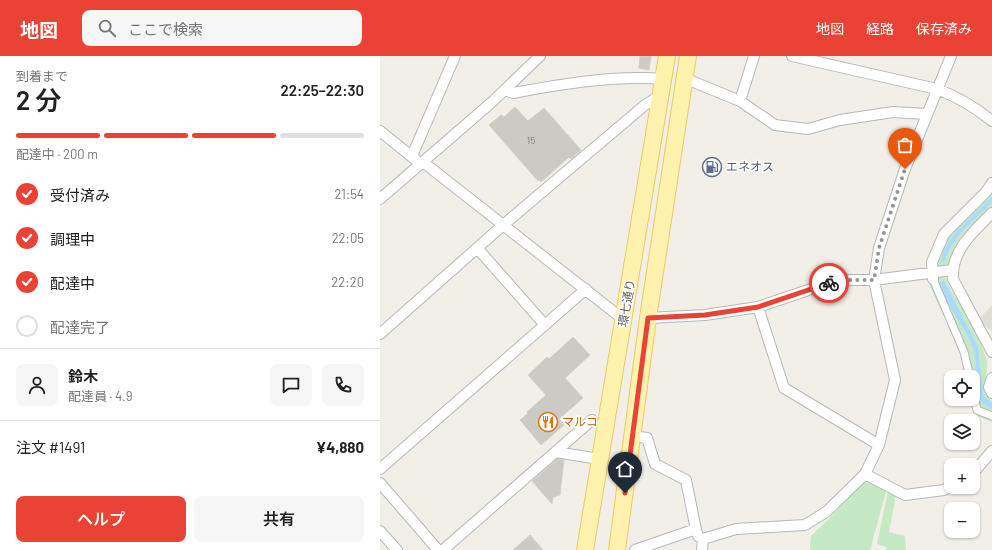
<!DOCTYPE html>
<html lang="ja">
<meta charset="utf-8">
<style>
body{margin:0;font-family:Barlow,"Noto Sans JP",sans-serif;background:#f6f6f6;color:#202124;height:100vh;display:flex;flex-direction:column;font-size:15px;white-space:nowrap}
*{box-sizing:border-box;margin:0}
p{font-size:13px;color:#757577}
.icon{flex:none;width:22px;height:22px;fill:none;stroke:currentColor;stroke-width:2;stroke-linecap:round;stroke-linejoin:round}
.map{position:relative;flex:1;overflow:hidden}
.details{display:flex;flex-direction:column;background:#fff;width:380px}
.details>*{flex:none}
.buttons{position:absolute;left:564px;top:314px;display:grid;gap:8px}
.buttons a{display:grid;place-items:center;width:36px;height:36px;border-radius:8px;background:#fff;box-shadow:0 1px 3px #0004;font-size:20px}
.pin{position:absolute;display:grid;place-items:center;width:34px;height:34px;color:#fff;margin:-41px -17px;border-radius:50% 50% 50% 0;rotate:-45deg;box-shadow:0 0 4px #0007}
.pin .icon{rotate:45deg}
.courier{position:absolute;display:grid;place-items:center;width:40px;height:40px;margin:-20px;border:3px solid #ea4335;border-radius:50%;background:#fff;color:#222;box-shadow:0 1px 5px #0007}
.head em{font-style:normal;font-weight:600}
.head div{display:flex;flex-direction:column-reverse}
.head{display:flex;align-items:center;justify-content:space-between;height:68px;padding:0 16px}
h1{font-size:26px;font-weight:600;line-height:30px}
.bar{display:grid;grid-template-columns:repeat(4,1fr);gap:6px 4px;align-content:center;height:48px;padding:0 16px}
.bar i{height:5px;border-radius:3px;background:#e0e0e0}
.bar .current{background:#ea4335}
.bar p{grid-column:span 4}
.line{display:flex;align-items:center;gap:10px;padding:0 16px;border-top:1px solid #e0e0e0}
.line div{flex:1}
.round{display:grid;place-items:center;flex:none;width:42px;height:42px;border-radius:8px;background:#f6f6f6}
ol{padding:0 16px;list-style:none}
li{display:flex;align-items:center;gap:12px;height:44px}
li p{margin-inline-start:auto}
li .icon{padding:4px;border-radius:50%;background:#ea4335;color:#fff;stroke-width:4}
li:last-child{color:#757577}
li i{width:22px;height:22px;border:2px solid #e0e0e0;border-radius:50%}
.action{display:flex;gap:8px;margin-top:auto;padding:8px 16px}
.action a{flex:1;height:46px;border-radius:8px;background:#ea4335;color:#fff;font-size:16px;font-weight:600;line-height:46px;text-align:center}
.action a+a{background:#f6f6f6;color:#202124}
header{display:flex;align-items:center;gap:24px;box-sizing:border-box;height:56px;padding:0 20px;background:#ea4335;color:#fff}
header strong{font-size:19px}
nav{display:flex;gap:22px;margin-inline-start:auto;font-size:14px}
.search{width:280px;height:36px;background:#f6f6f6;display:flex;align-items:center;gap:10px;box-sizing:border-box;padding:0 14px;border-radius:8px;color:#757577;font-size:15px}
main{display:flex;flex:1;min-height:0}
.map>svg:first-child{display:block}
.education{fill:#e1ded6}
.green{fill:#c5e8c5}
.water{fill:#aadaff}
.building{fill:#cccac5;stroke:#d6d1c6}
.lines{fill:none;stroke-linecap:round;stroke-linejoin:round}
.pedestrian-casing{stroke:#b5b8bc;stroke-width:9}
.minor-casing{stroke:#b5b8bc;stroke-width:12}
.primary-casing{stroke:#f2c960;stroke-width:18}
.pedestrian{stroke:#fff;stroke-width:7}
.minor{stroke:#fff;stroke-width:10}
.primary{stroke:#fff2af;stroke-width:16}
.done{stroke:#929495;stroke-width:4;stroke-dasharray:0 7.2}
.route{stroke:#ea4335;stroke-width:5}
.labels{text-anchor:middle;stroke-width:3;stroke-linejoin:round;paint-order:stroke}
.number-label{font-size:10px;fill:#7a7d7f}
.service-label{font-size:12px;fill:#4e5e75;stroke:#fff;text-anchor:start}
.street-label{font-size:12px;fill:#5f6368;stroke:#fff}
.food-label{font-size:12px;fill:#c56008;stroke:#fff;text-anchor:start}
</style>
<header>
<strong>地図</strong>
<div class="search"><svg class="icon" aria-label="search" viewBox="0 0 24 24"><circle cx="10" cy="10" r="6"/><path d="M15 15l6 6"/></svg>ここで検索</div>
<nav><a>地図</a><a>経路</a><a>保存済み</a></nav>
</header>
<main>
<section class="details">
<div class="head"><div><h1>2 分</h1><p>到着まで</p></div><em>22:25–22:30</em></div>
<div class="bar"><i class="current"></i><i class="current"></i><i class="current"></i><i></i><p>配達中 · 200 m</p></div>
<ol>
<li><svg class="icon" aria-label="check" viewBox="0 0 24 24"><path d="M5 12l5 5 9-10"/></svg>受付済み<p>21:54</p></li>
<li><svg class="icon" aria-label="check" viewBox="0 0 24 24"><path d="M5 12l5 5 9-10"/></svg>調理中<p>22:05</p></li>
<li><svg class="icon" aria-label="check" viewBox="0 0 24 24"><path d="M5 12l5 5 9-10"/></svg>配達中<p>22:20</p></li>
<li><i></i>配達完了</li>
</ol>
<div class="line" style="height:72px"><a class="round"><svg class="icon" aria-label="person" viewBox="0 0 24 24"><circle cx="12" cy="8" r="4"/><path d="M4 21q1-7 8-7t8 7"/></svg></a><div><b>鈴木</b><p>配達員 · 4.9</p></div><a class="round"><svg class="icon" aria-label="chat" viewBox="0 0 24 24"><path d="M4 5h16v11H9l-5 4z"/></svg></a><a class="round"><svg class="icon" aria-label="phone" viewBox="0 0 24 24"><path d="M5 4h4l2 5-3 2q2 4 5 5l2-3 5 2v4C11 20 4 13 5 4z"/></svg></a></div>
<div class="line" style="height:52px"><div>注文 #1491</div><b>¥4,880</b></div>
<div class="action"><a>ヘルプ</a><a>共有</a></div>
</section>
<div class="map">
<svg width="612" height="494" viewBox="0 0 612 494">
<rect width="100%" height="100%" fill="#f1efe8"/>
<!-- education -->
<path class="education" d="M612 249V276L599 263Z"/>
<!-- green -->
<path class="green" d="M612 123V152L577 190 567 211 547 214 563 177Z
M564 221 566 222C569 234 578 243 584 254 593 269 600 285 606 302 611 316 597 334 612 345V366L597 360 587 343H593V321H584L580 289 557 246 547 223Z
M485 423 506 436 490 494H430L431 480 450 462Z
M508 435 516 439 509 476 525 480 526 494H506V491L497 488Z"/>
<!-- water -->
<path class="water" d="M612 141V146C595 164 571 181 565 205L561 206C565 179 595 160 612 141Z
M560 225H564L598 291 603 340 612 347V353C588 342 599 318 595 298 589 273 563 249 560 225Z"/>
<!-- building -->
<path class="building" d="M260 0H271L269 14 259 12Z
M135 51 148 65 164 52 201 94 191 103 189 101 161 126 159 124 158 125 109 69 121 59 124 61Z
M193 281 210 299 185 322 203 342 179 363 184 369 161 389 140 364 148 357 147 356 166 339 148 319 167 301 169 303Z
M177 403 184 404 180 439 173 441 172 448 152 425Z
M150 479 163 494H133Z"/>
<g class="lines">
<!-- pedestrian casing -->
<g class="pedestrian-casing">
<path id="pedestrian" d="M553 223 584 296 590 321
M593 335 597 354 612 360"/>
</g>
<!-- minor casing -->
<g class="minor-casing">
<path id="minor" d="M412 0 557 33C578 41 595 51 612 65
M304 22 360 45 395 69 428 73 460 64 513 56 547 58
M125 34 133 37C182 28 234 19 284 23
M360 45 374 0
M0 75 36 104
M32 100 75 0
M43 106 244 264
M0 143 112 46 160 0
M612 157C593 176 571 195 573 223L612 296
M98 193 165 269
M553 223 552 206 564 178 606 136 612 127
M378 251 404 332 499 389
M268 262 325 259 378 251 458 224H494L572 214
M0 278 122 170 265 49 281 39
M612 322 609 331 612 337
M253 380 267 382 275 408 306 424 316 474 318 480 323 483
M176 396 219 403
M0 413 206 233
M593 417 612 395
M485 418 525 439 564 434 571 430
M0 427 58 494
M0 475 17 494
M323 483 356 473 425 469 446 456 485 418 499 389 515 324 494 224 499 192 525 113 571 0
M63 494 212 364
M255 494 316 473
M322 494 323 483"/>
</g>
<!-- primary casing -->
<g class="primary-casing">
<path id="primary" d="M205 494 287 0
M237 494 268 262 308 0"/>
</g>
<!-- pedestrian -->
<use href="#pedestrian" class="pedestrian"/>
<!-- minor -->
<use href="#minor" class="minor"/>
<!-- primary -->
<use href="#primary" class="primary"/>
</g>
<g class="lines">
<!-- done -->
<path class="done" d="M449 227 458 224H494L499 192 525 113"/>
<!-- route -->
<path class="route" d="M245 437 268 262 325 259 378 251 449 227"/>
</g>
<!-- icons -->
<defs>
<g id="fuel-ring" transform="scale(1)"><circle r="9.5" fill="#fff" stroke="#5c6f8a" stroke-width="1.5"/><path d="M-5.5-6h7V0h2V4h1.3V-2.5L3-4.5l.8-.8L6-3V5H2.5V1h-1V6h-7ZM-4.2-4.7v3.2H.2V-4.7Z" fill="#5c6f8a"/></g>
<g id="restaurant-ring" transform="scale(1)"><circle r="9.5" fill="#fff" stroke="#e8710a" stroke-width="1.5"/><path d="M-5-6h1v4h1v-4h1v4h1v-4h1v5L-1.5 .5V6h-2V.5L-5-1ZM5-6V6H3V1.5H1.5Q1.5-4 5-6Z" fill="#e8710a"/></g>
</defs>
<g fill-rule="evenodd">
<use href="#fuel-ring" x="332" y="111"/>
<use href="#restaurant-ring" x="168" y="366"/>
</g>
<g class="labels">
<!-- number labels -->
<g class="number-label">
<text x="151" y="88">15</text>
</g>
<!-- service labels -->
<g class="service-label">
<text x="346" y="115">エネオス</text>
</g>
<!-- street labels -->
<g class="street-label">
<text transform="translate(247 247) rotate(-80)" y="4">環七通り</text>
</g>
<!-- food labels -->
<g class="food-label">
<text x="182" y="370">マルコ</text>
</g>
</g>
</svg>
<div class="buttons">
<a><svg class="icon" aria-label="locate" viewBox="0 0 24 24"><circle cx="12" cy="12" r="6"/><path d="M12 2v4M12 18v4M2 12h4M18 12h4"/></svg></a>
<a><svg class="icon" aria-label="layers" viewBox="0 0 24 24"><path d="M12 4l9 5-9 5-9-5zM3 14l9 5 9-5"/></svg></a>
<a>+</a>
<a>−</a>
</div>
<div class="pin" style="left:525px;top:113px;background:#ea580c"><svg class="icon" aria-label="bag" viewBox="0 0 24 24"><path d="M5 8h14l-1 12H6zM9 8a3 3 0 0 1 6 0"/></svg></div>
<div class="pin" style="left:245px;top:437px;background:#1f2937"><svg class="icon" aria-label="home" viewBox="0 0 24 24"><path d="M3 11l9-7 9 7M6 9v11h12V9"/></svg></div>
<div class="courier" style="left:449px;top:227px"><svg class="icon" aria-label="bike" viewBox="0 0 24 24"><circle cx="6" cy="16" r="4"/><circle cx="18" cy="16" r="4"/><path d="M6 16l4-8h5l3 8M10 8l3 8H6M13 5h3"/></svg></div>
</div>
</main>
